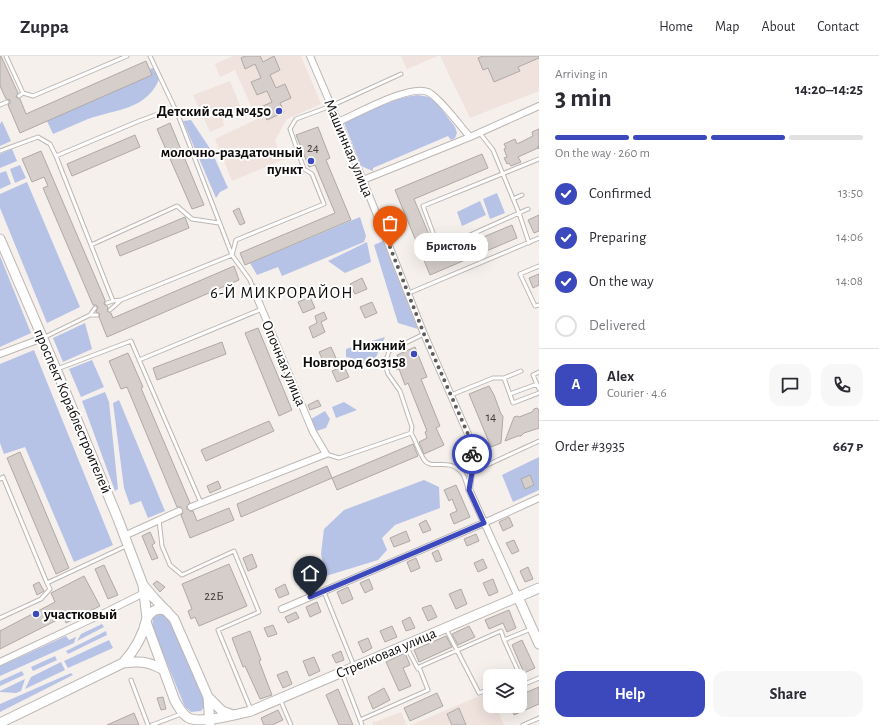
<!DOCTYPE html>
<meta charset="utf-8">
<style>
body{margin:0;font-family:"Alegreya Sans",sans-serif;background:#f7f7f7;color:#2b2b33;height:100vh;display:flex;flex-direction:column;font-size:15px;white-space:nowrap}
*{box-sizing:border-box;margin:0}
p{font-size:13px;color:#7c7c81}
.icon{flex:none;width:22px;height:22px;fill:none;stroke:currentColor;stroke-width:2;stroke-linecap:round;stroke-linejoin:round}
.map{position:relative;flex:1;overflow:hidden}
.details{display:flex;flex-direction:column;background:#fff;width:340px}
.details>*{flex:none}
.controls{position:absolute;left:483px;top:613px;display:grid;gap:8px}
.controls a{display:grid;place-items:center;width:44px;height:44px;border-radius:8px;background:#fff;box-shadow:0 4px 16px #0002;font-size:20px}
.pin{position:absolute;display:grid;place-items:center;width:34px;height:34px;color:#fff;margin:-41px -17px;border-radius:50% 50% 50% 0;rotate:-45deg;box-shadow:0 0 4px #0007}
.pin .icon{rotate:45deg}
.courier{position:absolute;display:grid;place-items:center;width:40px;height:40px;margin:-20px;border:3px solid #3c49bd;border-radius:50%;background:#fff;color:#222;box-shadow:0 1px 5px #0007}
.bubble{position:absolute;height:28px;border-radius:12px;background:#fff;box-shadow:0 4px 16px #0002;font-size:13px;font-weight:600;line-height:28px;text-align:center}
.overview em{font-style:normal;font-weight:600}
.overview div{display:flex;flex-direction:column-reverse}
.overview{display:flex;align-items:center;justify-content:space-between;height:68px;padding:0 16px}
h1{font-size:26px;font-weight:600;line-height:30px}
.bar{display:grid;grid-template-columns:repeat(4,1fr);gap:6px 4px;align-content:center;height:48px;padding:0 16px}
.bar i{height:5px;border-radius:3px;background:#e1e1e2}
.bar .on{background:#3c49bd}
.bar p{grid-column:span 4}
.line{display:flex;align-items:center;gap:10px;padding:0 16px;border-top:1px solid #e1e1e2}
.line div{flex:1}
.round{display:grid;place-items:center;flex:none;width:42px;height:42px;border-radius:12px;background:#f7f7f7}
ol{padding:0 16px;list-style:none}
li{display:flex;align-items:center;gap:12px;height:44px}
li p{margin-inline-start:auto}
li .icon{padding:4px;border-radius:50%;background:#3c49bd;color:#fff;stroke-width:4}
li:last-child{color:#7c7c81}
li i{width:22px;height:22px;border:2px solid #e1e1e2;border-radius:50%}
.action{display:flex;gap:8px;margin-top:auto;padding:8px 16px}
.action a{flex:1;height:46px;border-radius:12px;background:#3c49bd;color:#fff;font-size:16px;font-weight:600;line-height:46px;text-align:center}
.action a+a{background:#f7f7f7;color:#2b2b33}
header{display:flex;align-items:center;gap:24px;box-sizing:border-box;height:56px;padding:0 20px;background:#fff;border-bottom:1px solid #e1e1e2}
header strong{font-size:19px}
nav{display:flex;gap:22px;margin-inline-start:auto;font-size:14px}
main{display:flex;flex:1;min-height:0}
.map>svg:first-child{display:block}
.built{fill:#f0e2dc}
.green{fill:#b7c2e7}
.building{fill:#d5cecb;stroke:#afa9a6}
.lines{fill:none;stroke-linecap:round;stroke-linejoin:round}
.street-tunnel{stroke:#d3ceca;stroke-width:6;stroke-dasharray:6 3;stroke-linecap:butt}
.lane-casing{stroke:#bdb7b4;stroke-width:5}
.street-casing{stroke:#bdb7b4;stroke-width:8}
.secondary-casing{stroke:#bdb7b4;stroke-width:11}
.lane{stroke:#fff;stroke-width:3}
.street{stroke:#fff;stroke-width:6}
.secondary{stroke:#fff;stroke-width:9}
.done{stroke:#5f5c5a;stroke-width:4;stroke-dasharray:0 7.2}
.route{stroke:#3c49bd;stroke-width:5}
.poi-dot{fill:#3c49bd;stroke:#fff;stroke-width:1.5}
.labels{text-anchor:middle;stroke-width:4;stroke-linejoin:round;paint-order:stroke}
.number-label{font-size:13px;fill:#403c3b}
.poi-label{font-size:15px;font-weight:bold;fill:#0e0c0b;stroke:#fff;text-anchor:end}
.street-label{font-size:15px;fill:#0e0c0b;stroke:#fff}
.neighbourhood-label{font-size:16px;letter-spacing:1px;fill:#0e0c0b;stroke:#fff}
</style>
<header>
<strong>Zuppa</strong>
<nav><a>Home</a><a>Map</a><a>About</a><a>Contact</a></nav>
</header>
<main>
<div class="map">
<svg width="539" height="669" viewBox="0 0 539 669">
<rect width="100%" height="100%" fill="#f6f0ec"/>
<!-- built -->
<path class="built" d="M233 0H301L321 48 287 63 275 84 282 104 232 125 215 83 257 63 235 14 220 21 215 8Z
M401 0H438L407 13Z
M440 0H539V35L470 62Z
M230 25 241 52 222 60 224 70 210 76 193 39Z
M489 636 490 650H496L504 669H411Z
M401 656 407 669H373L372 667Z"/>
<!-- green -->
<path class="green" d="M156 11 160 21C148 54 116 53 88 63 76 68 65 73 53 78L47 65 152 19 150 13Z
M418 39 429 41 437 47 455 71 457 77 455 82 451 84 448 80 373 112V115L363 111 361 109 344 67C368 56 391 42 418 39Z
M191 64 211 94 228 132 220 136 216 142 183 65Z
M2 65 11 85 0 90V68Z
M12 93 17 105 0 112V98Z
M20 109 26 122 15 127 10 113Z
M6 115 11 128 0 133V117Z
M27 126 80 251 47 267 0 152V138Z
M497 137 505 157 490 163 483 143Z
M480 145 486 159 462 170 457 156Z
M360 161 366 180 364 186 282 220 278 211 257 219 250 207Z
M383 185 418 273 398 267 374 189Z
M367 186 371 206 345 217 328 205Z
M0 200 31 277 0 291Z
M85 267 92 293 63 306 53 282Z
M385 281 372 310 361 309 351 302 346 301V293Z
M34 294 113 489 74 506 25 391 4 398 0 387V308Z
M92 304 104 331 81 341 69 313Z
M105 336 109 346 118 433 115 435 82 345Z
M119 344 165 455 148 462 141 445 130 449 124 432 113 347Z
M344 346 357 354 336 362 332 351Z
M325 355 330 363 326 372 313 376 311 363Z
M539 401V434L513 446 502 419Z
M424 424 439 431 440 452 395 469 382 482 387 494 378 504 326 520 321 498 324 473 344 454Z
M159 558H162L169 561 204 642 205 650 201 655 191 656 185 651 152 571 153 562Z
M102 568 104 571 77 585 81 578Z
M106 575 107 579 68 598 66 595Z
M66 580 69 584 76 581 74 587 0 620V610Z
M109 584 113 592 68 612 64 605Z
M55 600 57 604 33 615 31 611Z
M61 606 65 614 25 633 31 621Z
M22 615 24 619 0 630V625Z
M71 617 73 619 0 656V648Z
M25 623 21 635 16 637 0 636V635Z"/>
<!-- building -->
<path class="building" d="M0 0H1L18 37 16 41 20 43 26 58 146 5 152 19 20 77 8 49 10 47V44L6 43 0 30Z
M245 0H260L263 6 274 0 280 14 270 19 276 32 285 28 291 42 280 47 284 56 267 64 261 51 272 46 267 35 257 39 251 26 261 22 255 8 245 13 241 2Z
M483 0H539V2L518 11 520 15 494 26 488 12 483 14 478 2Z
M170 67 204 149 192 153 157 73Z
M318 71 330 102 326 104 351 164 245 209 240 197 335 157 315 109 309 111 296 79Z
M539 73V93L538 90V92L518 101 521 106 511 110 509 107 507 108 504 102 507 101 504 93 506 92 504 88 515 83 517 88 533 80 532 76Z
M135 79 140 91 72 120 67 108Z
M41 95 105 244 104 248 108 251 107 255 111 257 113 262 234 210 239 224 107 281 99 261 100 258 96 256 98 251 96 249H93L43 132 48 130 44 121 32 126 22 103Z
M482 98 488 112 414 143 438 200 512 169 517 182 430 219 395 134Z
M239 152 245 167 240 169 233 155Z
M539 159V175L534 177 528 164Z
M185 161 189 172 120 200 116 190Z
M539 218V229L533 232 529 222Z
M362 222 367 233 355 238 350 228Z
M310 241 315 252 303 257 298 246Z
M372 246 377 257 365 262 360 251Z
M324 256 327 263 321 266 325 276 313 282 309 271 317 267 315 260Z
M258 272 292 354 279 360 245 277Z
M222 286 226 298 157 324 153 312Z
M331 291 336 302 324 307 319 296Z
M415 291 427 321 421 323 440 370 436 372 444 389 424 398 419 386 427 382 425 376 427 375 408 327 405 329 399 313 396 314 393 307 399 305 397 299Z
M128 297 143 331 141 332 190 447 187 450V453L190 455H193L197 465 229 452 234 464 190 482 181 459 183 457V454L181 451H177L127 331 121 333 109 305Z
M344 310 349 321 337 326 332 315Z
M489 330 494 339 501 358 503 360 501 387 491 391 469 338Z
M318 344 321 350 310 354 308 349Z
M537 352 539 354V372L524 377 521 380H518L505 385 514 361 517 360 519 361 532 356 534 353Z
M269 365 274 375 206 405 201 394Z
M413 388 418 400 337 434 332 422Z
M20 396 69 512 56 518 7 402Z
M327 410 332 422 241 461 237 448Z
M530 419 534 429 525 433 521 423Z
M218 425 221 432 210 437 207 430Z
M456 429 470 461 454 468 450 458 457 455 452 443 449 445 444 434Z
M509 461 513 470 503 475 499 466Z
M426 464 431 474 423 477 419 468Z
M406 475 410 485 394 491 390 482Z
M150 476 155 487 152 489 158 502 152 504 142 480Z
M476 478 479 485 467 490 464 483Z
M514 484 519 495 512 498 506 487Z
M438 494 442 504 436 506 432 497Z
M252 498 257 511 248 515 243 502Z
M416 502 420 512 411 516 407 506Z
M483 503 487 512 478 516 474 507Z
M229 508 247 550 199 570 195 561 191 563 188 555 192 553 182 528Z
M104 509 118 539 108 543 95 513Z
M528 511 533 523 525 526 520 515Z
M309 514 315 527 301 533 295 520Z
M84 520 100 550 66 567 63 561 0 593V575L55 546 51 537Z
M369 523 373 533 365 537 360 527Z
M493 523 498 536 489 540 483 527Z
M157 525 165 531 160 536 153 528Z
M39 526 44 535 37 539 33 529Z
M285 528 289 538 279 542 275 533Z
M348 531 353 543 342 548 337 536Z
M461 533 467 548 456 553 449 538Z
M317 546 321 556 310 561 306 551Z
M431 549 437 561 428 565 422 552Z
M509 554 516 572 507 576 503 567 489 573 485 564Z
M296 556 299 562 288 567 285 561Z
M410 561 415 572 406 575 402 565Z
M273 569 277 578 268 581 264 572Z
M392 570 397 581 385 586 380 575Z
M469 570 475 581 458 589 452 578Z
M250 575 261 604 259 605 272 639 260 643 245 610 243 611 232 582Z
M446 580 452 591 419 606 414 594Z
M368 582 372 592 363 597 358 586Z
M522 584 535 612 524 617 512 589Z
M341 595 344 604 336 607 332 599Z
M405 597 410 609 403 612 411 630 399 635 386 606Z
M314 601 320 615 309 620 303 605Z
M287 615 292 628 283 632 277 619Z
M539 631V648L514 659 510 650H520V639Z
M384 632 390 644 373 653 368 641Z
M338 633 353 669H339L326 639Z
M437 637 443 650 410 665 404 652Z
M163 641 166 653 161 654 157 642Z
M459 652 466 669H452L447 658Z
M278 654 283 664 272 669H264L261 662Z
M134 657 139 669H107Z"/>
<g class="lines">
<!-- street-tunnel -->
<path class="street-tunnel" d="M179 455 191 451"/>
<!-- lane casing -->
<g class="lane-casing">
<path id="lane" d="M6 0 23 37 19 40
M150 0 178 59 232 199 250 224 253 232
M23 37 33 40 127 0
M0 49 7 46
M479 76 493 94 519 157 529 187
M0 95 38 81 50 88 56 100 113 245
M56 100 139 65 169 54 178 59
M513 143 522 139
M528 153 439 193 423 150 539 103
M91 189 177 150 192 163 219 167
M539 210 520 218 535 250 539 249
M409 237 539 182
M107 247 113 245 121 244 232 199 236 184 324 148 312 118 304 113 290 73 296 63 331 50 401 18
M110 254 120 245
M90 259 95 252
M45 281 90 259H97
M139 304 262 253
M57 313 131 285 201 447
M539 316 533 319 539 333
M504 322 513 347 539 337
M510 338 537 328
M451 339 493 322H504L521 315
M411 377C416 385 420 399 425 405 432 414 449 401 462 417 465 421 466 427 468 432
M326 398 339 402 411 377 412 371 400 335 388 318 385 308 389 295 424 278
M472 416 539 385
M462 417 463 409 471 394
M0 423 3 421 47 527
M159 464 162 490 170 509 182 519 234 495 259 556 218 574 251 654
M324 536 354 610
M0 562 41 543 50 533 47 527 126 490
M446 573 479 637 490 633
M406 590 418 613
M342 617 362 669
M131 624 148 669
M524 628 504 584 531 573
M520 630 539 622
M280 643 291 669
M360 664 428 634 419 611 501 575 504 584
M152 669 181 658
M523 669 539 662"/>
</g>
<!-- street casing -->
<g class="street-casing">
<path id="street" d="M310 0 363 124 424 278 471 385C474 401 471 418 469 433L518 541
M338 66C357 58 409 28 428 36 440 42 460 70 470 81
M363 124 470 81 539 50
M0 298 43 282
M191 451 326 398 313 376 253 232
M124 480 179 455
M282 553 484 467 539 442
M0 606 102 558 144 537"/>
</g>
<!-- secondary casing -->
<g class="secondary-casing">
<path id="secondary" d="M0 183 56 313 118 463 143 529 154 542 174 563 208 641 210 669
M518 541 539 588
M147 562C152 554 158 551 167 555
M146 566 175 645C179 651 182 659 189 662 200 668 238 658 251 655L539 532
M123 607C135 594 143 580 147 562L143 529
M208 641 222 655 233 659
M0 667 123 607C139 605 147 605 162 613"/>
</g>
<!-- lane -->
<use href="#lane" class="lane"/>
<!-- street -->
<use href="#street" class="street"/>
<!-- secondary -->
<use href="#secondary" class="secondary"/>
</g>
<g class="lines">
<!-- done -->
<path class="done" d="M390 191 424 278 471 385 472 398"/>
<!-- route -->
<path class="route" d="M310 541 484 467 469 434 472 416V398"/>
</g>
<!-- markers -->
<g class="poi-dot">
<circle cx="279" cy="55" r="4"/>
<circle cx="311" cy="105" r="4"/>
<circle cx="414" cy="298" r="4"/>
<circle cx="36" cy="558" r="4"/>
</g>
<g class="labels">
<!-- number labels -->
<g class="number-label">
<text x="313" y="96">24</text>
<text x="491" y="365">14</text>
<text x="214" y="544">22Б</text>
</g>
<!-- poi labels -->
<g class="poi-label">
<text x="271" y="60">Детский сад №450</text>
<text x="303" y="101">молочно-раздаточный<tspan x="303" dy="17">пункт</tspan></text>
<text x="406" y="294">Нижний<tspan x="406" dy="17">Новгород 603158</tspan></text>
<text x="44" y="563" text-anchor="start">участковый</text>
</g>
<!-- street labels -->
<g class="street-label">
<text transform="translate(349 92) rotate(67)" y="5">Машинная улица</text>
<text transform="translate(284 307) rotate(67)" y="5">Опочная улица</text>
<text transform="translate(73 355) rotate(67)" y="5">проспект Кораблестроителей</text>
<text transform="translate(386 597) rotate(-23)" y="5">Стрелковая улица</text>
</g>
<!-- neighbourhood labels -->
<g class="neighbourhood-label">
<text x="282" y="242">6-Й МИКРОРАЙОН</text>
</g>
</g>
</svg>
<div class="controls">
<a><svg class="icon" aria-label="layers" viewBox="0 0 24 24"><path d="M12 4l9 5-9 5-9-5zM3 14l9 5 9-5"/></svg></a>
</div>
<div class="pin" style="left:390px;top:191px;background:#ea580c"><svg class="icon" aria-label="bag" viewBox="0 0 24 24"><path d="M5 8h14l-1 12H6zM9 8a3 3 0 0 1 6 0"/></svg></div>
<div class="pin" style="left:310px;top:541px;background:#1f2937"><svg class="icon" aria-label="home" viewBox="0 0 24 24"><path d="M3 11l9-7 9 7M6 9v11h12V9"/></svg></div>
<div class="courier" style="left:472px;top:398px"><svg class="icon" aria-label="bike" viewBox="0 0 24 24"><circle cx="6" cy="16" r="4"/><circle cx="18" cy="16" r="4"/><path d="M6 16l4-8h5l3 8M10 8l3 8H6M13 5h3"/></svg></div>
<div class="bubble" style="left:414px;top:177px;width:74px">Бристоль</div>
</div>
<section class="details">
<div class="overview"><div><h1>3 min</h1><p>Arriving in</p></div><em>14:20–14:25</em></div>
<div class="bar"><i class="on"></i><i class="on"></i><i class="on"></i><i></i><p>On the way · 260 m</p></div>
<ol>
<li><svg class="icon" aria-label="check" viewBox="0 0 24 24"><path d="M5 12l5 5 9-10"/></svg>Confirmed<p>13:50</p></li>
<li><svg class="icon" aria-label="check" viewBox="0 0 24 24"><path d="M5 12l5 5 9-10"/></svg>Preparing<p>14:06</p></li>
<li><svg class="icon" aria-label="check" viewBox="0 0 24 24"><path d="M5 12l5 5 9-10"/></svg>On the way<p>14:08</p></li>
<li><i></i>Delivered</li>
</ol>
<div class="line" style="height:72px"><b class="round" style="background:#3c49bd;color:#fff">A</b><div><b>Alex</b><p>Courier · 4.6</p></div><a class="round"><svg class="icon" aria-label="chat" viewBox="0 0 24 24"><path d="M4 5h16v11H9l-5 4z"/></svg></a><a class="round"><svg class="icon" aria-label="phone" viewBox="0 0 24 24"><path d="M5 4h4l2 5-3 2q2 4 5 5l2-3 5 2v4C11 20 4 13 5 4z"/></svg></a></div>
<div class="line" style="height:52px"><div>Order #3935</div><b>667 ₽</b></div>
<div class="action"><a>Help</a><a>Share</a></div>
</section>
</main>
